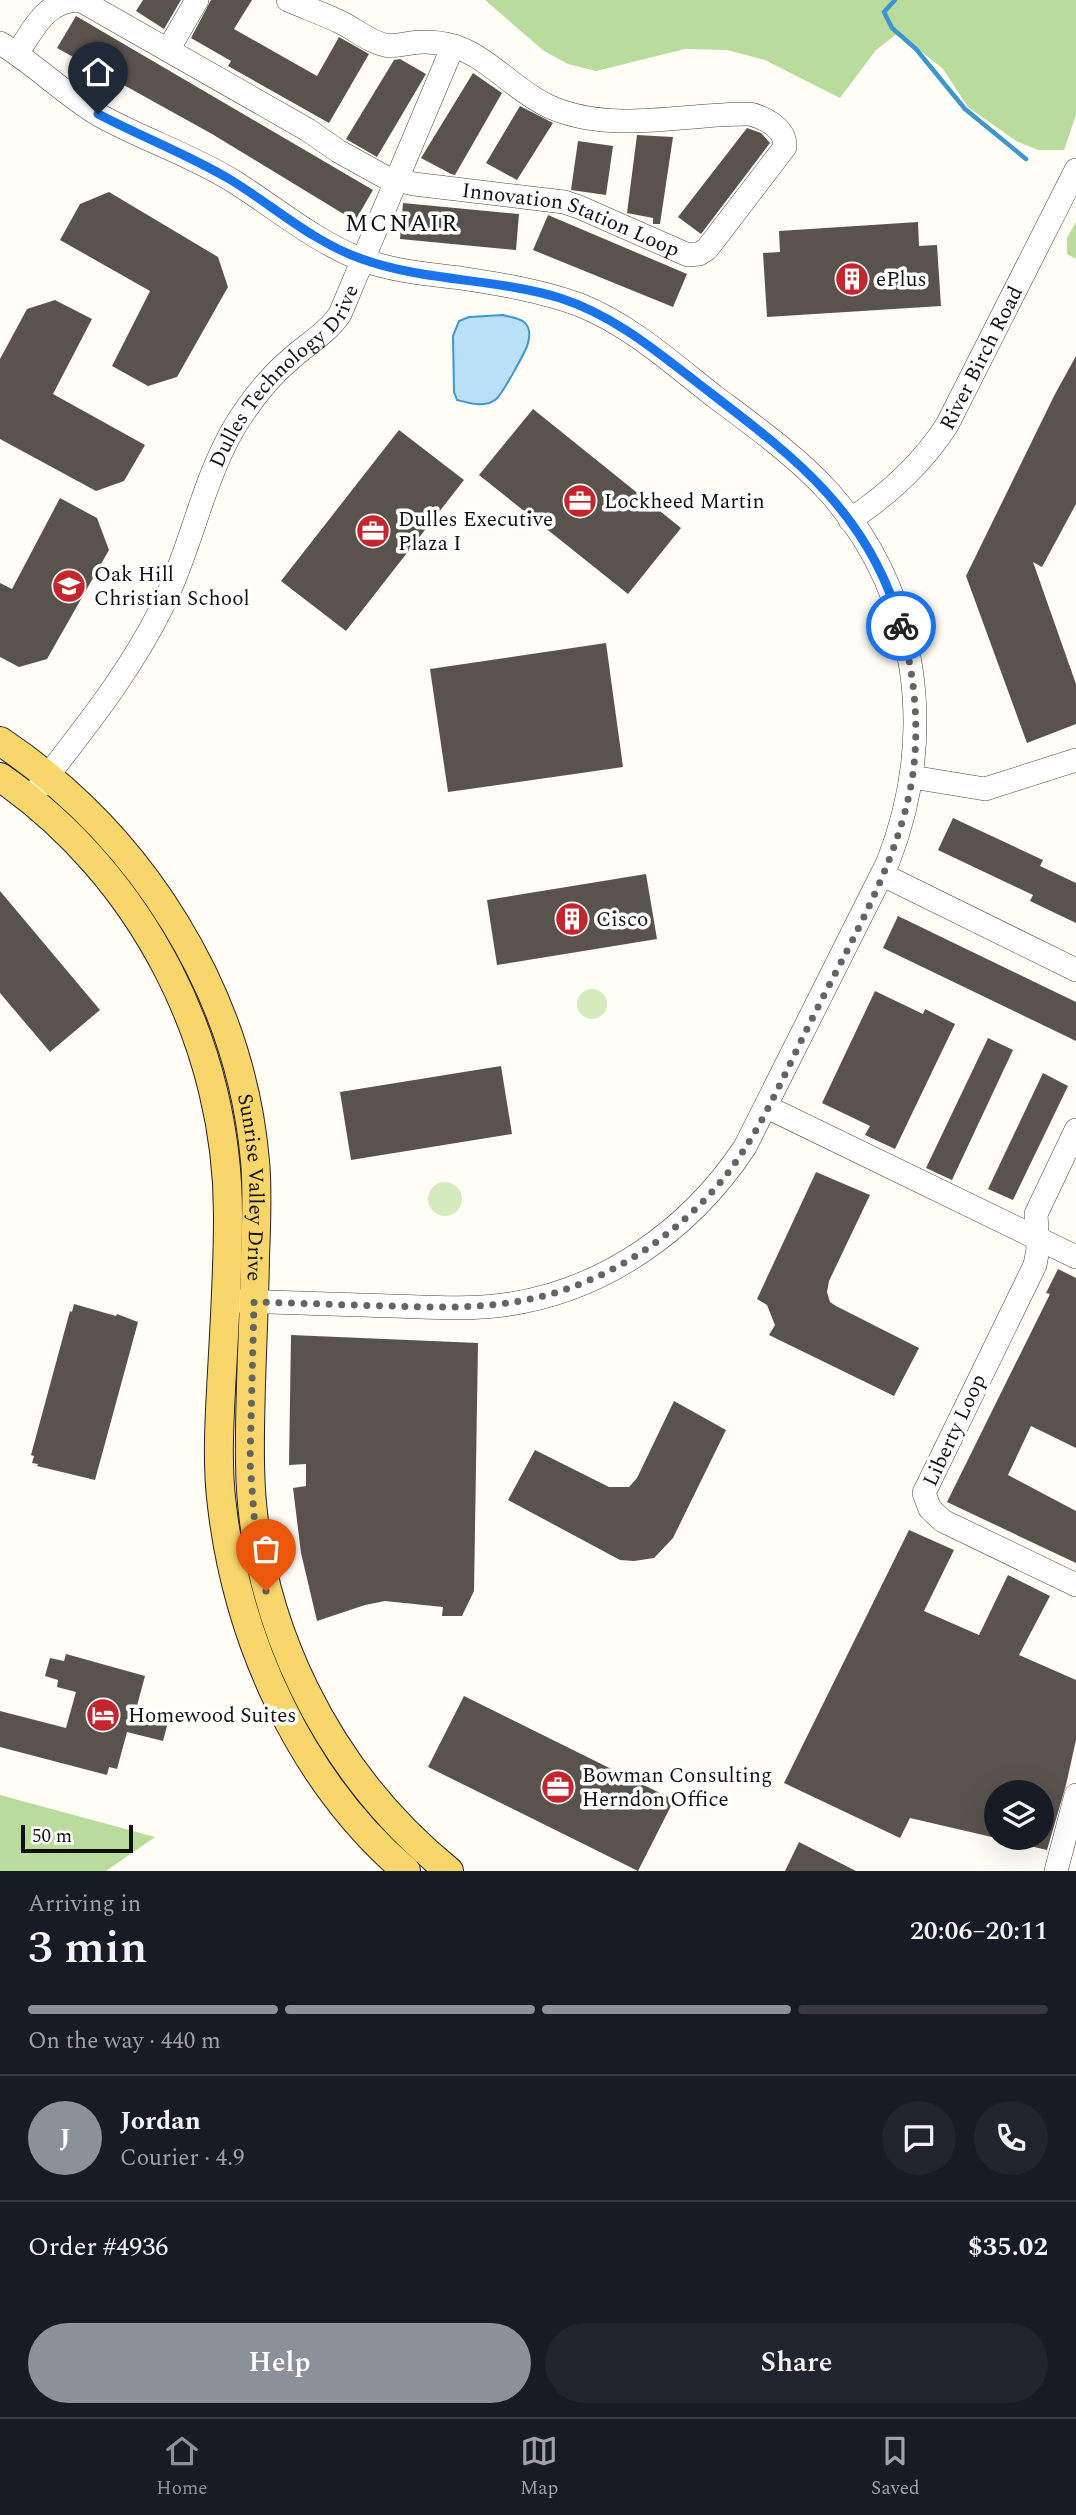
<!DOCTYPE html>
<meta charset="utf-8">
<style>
body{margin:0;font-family:Spectral,serif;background:#20242c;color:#f1f3f6;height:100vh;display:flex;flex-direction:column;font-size:26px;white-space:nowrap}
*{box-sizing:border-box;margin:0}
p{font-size:23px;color:#9ea1a6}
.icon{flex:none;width:38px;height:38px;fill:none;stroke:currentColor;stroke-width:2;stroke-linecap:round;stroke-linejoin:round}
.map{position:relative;height:1871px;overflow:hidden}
.panel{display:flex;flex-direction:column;background:#171b24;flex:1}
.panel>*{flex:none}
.fabs{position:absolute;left:984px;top:1780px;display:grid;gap:14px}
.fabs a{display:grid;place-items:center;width:70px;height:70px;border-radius:50%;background:#171b24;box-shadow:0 7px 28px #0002;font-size:35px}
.scale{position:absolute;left:21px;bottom:18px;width:112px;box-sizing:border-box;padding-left:7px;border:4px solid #111;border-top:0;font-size:19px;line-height:24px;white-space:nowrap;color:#111;-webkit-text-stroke:5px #fff;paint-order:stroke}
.pin{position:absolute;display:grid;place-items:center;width:60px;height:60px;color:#fff;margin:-72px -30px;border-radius:50% 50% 50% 0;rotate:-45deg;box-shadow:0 0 7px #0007}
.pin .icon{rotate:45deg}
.courier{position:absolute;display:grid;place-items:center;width:70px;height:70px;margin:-35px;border:5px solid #1a73e8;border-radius:50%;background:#fff;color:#222;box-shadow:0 2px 9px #0007}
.head em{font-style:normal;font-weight:600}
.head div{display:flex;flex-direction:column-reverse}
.head{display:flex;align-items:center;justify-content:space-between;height:119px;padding:0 28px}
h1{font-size:46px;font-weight:600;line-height:52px}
.bar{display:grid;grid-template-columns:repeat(4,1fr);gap:10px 7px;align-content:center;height:84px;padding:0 28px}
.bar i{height:9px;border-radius:5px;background:#363941}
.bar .selected{background:#8c9099}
.bar p{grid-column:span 4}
.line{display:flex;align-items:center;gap:18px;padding:0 28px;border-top:2px solid #363941}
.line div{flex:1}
.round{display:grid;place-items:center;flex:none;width:74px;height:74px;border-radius:37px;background:#20242c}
.primary-button{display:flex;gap:14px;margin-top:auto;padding:14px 28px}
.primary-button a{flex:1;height:80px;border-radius:42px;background:#8c9099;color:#fff;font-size:28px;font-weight:600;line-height:80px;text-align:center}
.primary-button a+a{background:#20242c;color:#f1f3f6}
.dock{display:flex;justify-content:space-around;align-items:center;height:98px;border-top:2px solid #363941;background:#171b24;font-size:19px;color:#9ea1a6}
.dock a{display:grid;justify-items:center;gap:4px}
.dock .selected{color:#8c9099}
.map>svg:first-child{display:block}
.green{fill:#d5ebbd}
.forest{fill:#b9dc9c}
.water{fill:#b9e0f7;stroke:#3f96cf;stroke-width:2}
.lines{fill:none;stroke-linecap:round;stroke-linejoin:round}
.stream{stroke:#3f96cf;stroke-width:4.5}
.building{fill:#5a524d}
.minor-casing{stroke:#444;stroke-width:24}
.major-casing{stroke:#222;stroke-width:30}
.minor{stroke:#fff;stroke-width:23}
.major{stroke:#f9d66b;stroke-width:28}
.done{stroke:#646461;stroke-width:7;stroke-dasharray:0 12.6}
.route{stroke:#1a73e8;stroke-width:9}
.labels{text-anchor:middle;stroke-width:7;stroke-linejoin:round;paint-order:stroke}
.street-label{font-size:21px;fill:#111;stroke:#fff}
.poi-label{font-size:21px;fill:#111;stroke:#fff;text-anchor:start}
.quarter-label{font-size:24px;letter-spacing:2px;fill:#111;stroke:#fff}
</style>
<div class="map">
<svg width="1076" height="1871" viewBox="0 0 1076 1871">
<rect width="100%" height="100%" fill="#fffdf5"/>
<!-- green -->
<path class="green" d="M577 1004a15 15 0 1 1 30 0a15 15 0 1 1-30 0Z
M428 1199a17 17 0 1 1 34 0a17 17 0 1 1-34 0Z"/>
<!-- forest -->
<path class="forest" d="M485 0H1076V115L1064 150H1038L1016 141 968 107 943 69 898 33 876 50 840 98 765 60 727 50 685 49 596 71 568 64 544 51Z
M1076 222V259L1067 254V238Z
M0 1795 155 1837 106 1871H0Z"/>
<!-- water -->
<path class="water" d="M503 315C509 317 520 318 524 322 530 327 530 336 528 343 527 349 501 397 495 400 484 408 469 403 457 400L454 392 453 336 459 321 469 317Z"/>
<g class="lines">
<!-- stream -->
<path class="stream" d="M895 0 884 12 892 28 916 49 965 109 1026 159"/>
</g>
<!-- building -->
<path class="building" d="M143 0H181L164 29 136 11Z
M211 0H252L234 29 317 76 339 37 369 54 329 123 228 66 231 61 191 38Z
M76 16 373 190 355 221 212 134 57 48Z
M400 59 426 74 377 157 346 139 394 60Z
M473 73 502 93 455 175 451 174 421 158Z
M520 106 553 123 517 180 486 163Z
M747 128 761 133 770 143 701 234 678 217Z
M637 135 673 137 660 224H653V218L627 213Z
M578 141 613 146 606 195 571 190Z
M109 192 218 257 228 287 177 377 148 386 112 366 150 291 60 240 80 204Z
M403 203 519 214 516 250 400 239Z
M548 215 687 274 673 307 533 250Z
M918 222 919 246 937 245 941 306 767 317 763 253 780 252 779 231Z
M55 300 92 319 53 394 145 445 124 481 96 491 0 439V359L27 309Z
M1076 356V504L1042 567 1033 562 1076 684V724L1027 743 966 576 1055 394Z
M533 409 681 528 628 594 479 475Z
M399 430 464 480 346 631 281 581Z
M60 498 97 518 109 550 47 659 19 667 0 657V583L12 589Z
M606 643 623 767 448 792 430 669Z
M953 818 1043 860 1040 866 1076 883V923L1030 901 1033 895 938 850Z
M646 874 657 939 497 965 487 900Z
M0 891 100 1010 50 1052 0 993Z
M898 916 1076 1002V1041L883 948Z
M875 991 923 1014 925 1009 955 1024 895 1149 865 1135 870 1126 822 1103Z
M988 1038 1013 1050 952 1180 926 1168Z
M501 1066 512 1134 351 1160 340 1092Z
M1043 1073 1068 1086 1013 1200 988 1189Z
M816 1172 870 1195 829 1281 827 1292 830 1302 836 1306 919 1348 894 1396 769 1335 775 1325 767 1305 757 1299Z
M1058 1269 1076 1278V1448L1031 1426 1008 1475 1076 1511V1563L947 1502 1050 1294 1046 1293Z
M74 1304 116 1316 117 1314 138 1322 95 1480 37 1466 38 1464 32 1463 34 1456 31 1455 70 1311 72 1312Z
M291 1335 478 1343 474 1591 462 1616H442L443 1607 385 1601 365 1605 317 1621 301 1553 293 1488 306 1486V1464L289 1465Z
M674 1401 726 1430 673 1538 654 1558 634 1561 620 1560 508 1500 535 1450 609 1487H629L637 1478Z
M909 1530 954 1550 924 1611 979 1635 1008 1575 1050 1596 1019 1655 1076 1680V1740L1066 1785 1047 1850 1013 1842 1014 1838H1041V1792H996V1838L910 1818 900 1838 784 1783Z
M66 1654 145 1676 135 1713 168 1722 163 1741 127 1732 117 1769 109 1767 107 1775 0 1747V1711L66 1728 76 1692 57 1687 58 1680 45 1676 50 1658 64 1661Z
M464 1696 674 1800 638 1871 428 1767Z
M799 1842 856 1871H785Z"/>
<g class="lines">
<!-- minor casing -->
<g class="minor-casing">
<g id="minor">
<path d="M0 43C35 64 64 94 99 115 142 139 191 155 233 181 276 208 313 240 360 259 392 271 427 274 460 278 500 284 542 291 580 305 630 325 672 363 714 396 754 426 795 455 829 492 920 595 937 736 888 862L745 1147C690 1230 603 1292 503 1305 466 1310 429 1307 392 1306 340 1304 289 1303 237 1301"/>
<path d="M168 50 197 0"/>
<path id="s1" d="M17 54C34 28 46 0 80 0L308 130 338 151 385 177 414 184 564 202 579 207 688 255 699 254 707 249 785 147C786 129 766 118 750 114 684 113 611 135 548 106 514 90 490 58 454 46 440 42 425 41 411 43 403 44 393 47 385 45 370 42 356 30 342 23 324 14 306 8 288 0"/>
<path id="s2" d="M850 520C889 494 922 464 947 425L1076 170"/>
<path d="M912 777 985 789 1076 760"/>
<path id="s3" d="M30 799C77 737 127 678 162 607 191 549 202 482 235 426 251 400 270 376 293 357 309 343 329 331 340 314L453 46"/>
<path d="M883 875 1076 970"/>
<path d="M767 1107 1076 1257"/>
<path d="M1076 1130 1036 1214 1038 1249 1035 1265 924 1493 930 1509 943 1521 1076 1585"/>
<path d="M1056 1871 1076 1795"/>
</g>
</g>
<!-- major casing -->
<g class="major-casing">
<g id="major">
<path id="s4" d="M0 741C141 835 240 991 255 1161 258 1193 256 1225 255 1258 254 1326 249 1395 250 1463 252 1621 327 1772 449 1871"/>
<path d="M0 777C143 876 229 1045 228 1218 228 1275 224 1333 221 1390 219 1428 217 1468 222 1506 238 1642 301 1781 406 1871"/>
</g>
</g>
<!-- minor -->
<use href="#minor" class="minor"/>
<!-- major -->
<use href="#major" class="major"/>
</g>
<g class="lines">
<!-- done -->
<path class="done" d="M266 1591 255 1528 250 1462 254 1302C299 1303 343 1305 388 1306 458 1308 518 1310 585 1282 636 1261 682 1227 718 1185 759 1137 783 1076 811 1021 849 944 897 866 912 780 920 729 915 676 901 626"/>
<!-- route -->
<path class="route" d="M98 114C142 137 189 155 231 180 275 207 313 242 362 259 426 282 495 278 560 298 613 315 655 350 699 384 790 454 868 509 901 626"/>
</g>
<!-- icons -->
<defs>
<g id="building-disc" transform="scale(1.75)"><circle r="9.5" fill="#c4262e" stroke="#fff"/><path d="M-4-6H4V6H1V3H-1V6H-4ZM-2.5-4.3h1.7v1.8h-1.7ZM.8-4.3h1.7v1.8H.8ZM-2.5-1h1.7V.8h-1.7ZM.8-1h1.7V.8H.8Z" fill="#fff"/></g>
<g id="office-disc" transform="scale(1.75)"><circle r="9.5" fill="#c4262e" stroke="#fff"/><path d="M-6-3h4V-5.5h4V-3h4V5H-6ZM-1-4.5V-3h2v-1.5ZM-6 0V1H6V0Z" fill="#fff"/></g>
<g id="school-disc" transform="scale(1.75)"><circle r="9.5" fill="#c4262e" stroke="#fff"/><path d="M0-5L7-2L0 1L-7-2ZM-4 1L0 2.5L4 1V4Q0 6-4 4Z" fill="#fff"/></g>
<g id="hotel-disc" transform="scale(1.75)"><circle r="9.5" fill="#c4262e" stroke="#fff"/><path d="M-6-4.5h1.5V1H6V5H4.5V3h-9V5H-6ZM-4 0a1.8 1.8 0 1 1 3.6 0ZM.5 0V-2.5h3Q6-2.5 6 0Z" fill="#fff"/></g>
</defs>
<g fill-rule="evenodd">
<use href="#building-disc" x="852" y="279"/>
<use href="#office-disc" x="580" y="501"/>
<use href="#office-disc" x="373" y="531"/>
<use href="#school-disc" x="69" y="586"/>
<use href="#building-disc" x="572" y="919"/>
<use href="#hotel-disc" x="103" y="1715"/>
<use href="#office-disc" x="558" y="1787"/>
</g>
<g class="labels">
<!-- street labels -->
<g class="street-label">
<text dy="7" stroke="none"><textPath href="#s1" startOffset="632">Innovation Station Loop</textPath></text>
<text dy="7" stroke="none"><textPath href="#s2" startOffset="212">River Birch Road</textPath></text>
<text dy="7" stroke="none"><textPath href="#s3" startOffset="499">Dulles Technology Drive</textPath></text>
<text dy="7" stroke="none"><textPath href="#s4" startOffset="534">Sunrise Valley Drive</textPath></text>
<text transform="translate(954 1430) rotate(-65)" y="7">Liberty Loop</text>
</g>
<!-- poi labels -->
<g class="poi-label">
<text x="876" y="286">ePlus</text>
<text x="604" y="508">Lockheed Martin</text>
<text x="398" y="526">Dulles Executive<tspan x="398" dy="24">Plaza I</tspan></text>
<text x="94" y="581">Oak Hill<tspan x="94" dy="24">Christian School</tspan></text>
<text x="596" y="926">Cisco</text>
<text x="128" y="1722">Homewood Suites</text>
<text x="582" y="1782">Bowman Consulting<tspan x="582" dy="24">Herndon Office</tspan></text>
</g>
<!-- quarter labels -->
<g class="quarter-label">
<text x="402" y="231">MCNAIR</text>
</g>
</g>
</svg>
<div class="fabs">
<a><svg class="icon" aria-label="layers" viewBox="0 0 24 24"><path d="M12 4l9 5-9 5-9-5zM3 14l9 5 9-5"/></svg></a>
</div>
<div class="scale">50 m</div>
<div class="pin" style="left:266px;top:1591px;background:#ea580c"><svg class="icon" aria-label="bag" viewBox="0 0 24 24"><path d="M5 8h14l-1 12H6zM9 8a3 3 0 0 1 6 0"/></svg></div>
<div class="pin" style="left:98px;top:114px;background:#1f2937"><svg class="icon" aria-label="home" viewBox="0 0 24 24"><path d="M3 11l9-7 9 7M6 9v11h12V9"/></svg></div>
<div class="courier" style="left:901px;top:626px"><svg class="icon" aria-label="bike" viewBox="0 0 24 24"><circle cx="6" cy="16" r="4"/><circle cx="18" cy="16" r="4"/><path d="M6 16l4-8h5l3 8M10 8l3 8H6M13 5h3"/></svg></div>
</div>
<section class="panel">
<div class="head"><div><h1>3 min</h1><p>Arriving in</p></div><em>20:06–20:11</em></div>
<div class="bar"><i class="selected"></i><i class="selected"></i><i class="selected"></i><i></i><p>On the way · 440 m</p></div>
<div class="line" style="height:126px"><b class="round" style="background:#8c9099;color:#fff">J</b><div><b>Jordan</b><p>Courier · 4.9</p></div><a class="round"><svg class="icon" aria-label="chat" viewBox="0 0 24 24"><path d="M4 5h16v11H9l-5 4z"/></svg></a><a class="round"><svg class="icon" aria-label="phone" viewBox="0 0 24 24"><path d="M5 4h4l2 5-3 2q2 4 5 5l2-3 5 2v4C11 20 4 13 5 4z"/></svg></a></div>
<div class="line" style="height:91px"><div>Order #4936</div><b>$35.02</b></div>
<div class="primary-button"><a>Help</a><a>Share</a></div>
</section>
<nav class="dock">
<a class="selected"><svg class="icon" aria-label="home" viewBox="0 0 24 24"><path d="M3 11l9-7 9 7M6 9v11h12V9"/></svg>Home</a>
<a><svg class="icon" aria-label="map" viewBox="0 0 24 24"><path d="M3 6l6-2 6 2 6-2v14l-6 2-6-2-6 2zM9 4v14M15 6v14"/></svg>Map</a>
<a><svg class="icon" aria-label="saved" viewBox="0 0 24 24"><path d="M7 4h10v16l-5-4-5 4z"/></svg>Saved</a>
</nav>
